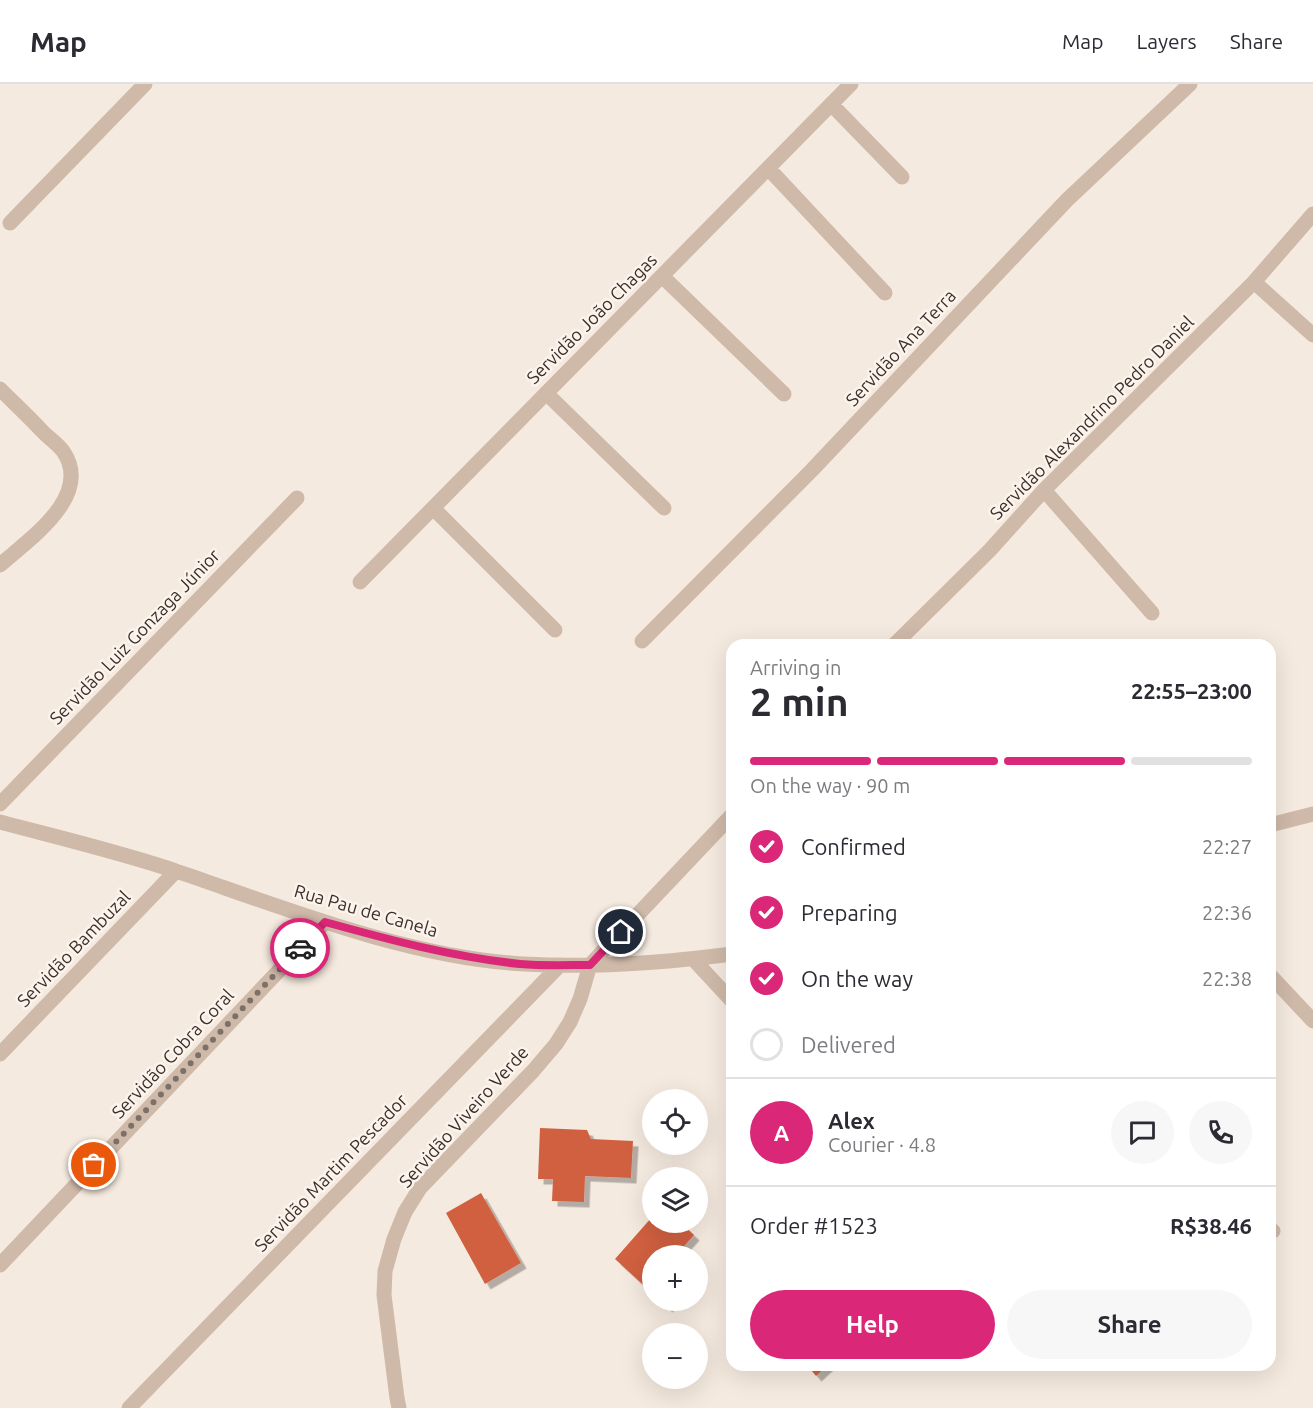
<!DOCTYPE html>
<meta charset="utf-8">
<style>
body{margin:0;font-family:Ubuntu,sans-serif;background:#f7f7f7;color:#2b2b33;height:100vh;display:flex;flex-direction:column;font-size:22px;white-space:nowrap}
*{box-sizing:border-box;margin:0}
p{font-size:20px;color:#7c7c81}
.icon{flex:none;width:33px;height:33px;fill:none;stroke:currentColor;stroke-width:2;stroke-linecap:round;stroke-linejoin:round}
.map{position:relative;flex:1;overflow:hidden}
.sheet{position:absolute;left:726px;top:555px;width:550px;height:732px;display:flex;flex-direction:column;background:#fff;border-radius:18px;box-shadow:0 6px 24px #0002}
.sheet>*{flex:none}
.buttons{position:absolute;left:642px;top:1005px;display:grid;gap:12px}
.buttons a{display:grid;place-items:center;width:66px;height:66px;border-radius:50%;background:#fff;box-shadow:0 6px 24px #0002;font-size:30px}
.pin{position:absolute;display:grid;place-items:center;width:51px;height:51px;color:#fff;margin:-26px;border:3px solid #fff;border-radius:50%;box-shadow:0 2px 6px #0007}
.courier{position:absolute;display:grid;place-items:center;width:60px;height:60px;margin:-30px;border:4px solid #db2777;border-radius:50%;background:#fff;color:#222;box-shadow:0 2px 8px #0007}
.head em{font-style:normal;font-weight:700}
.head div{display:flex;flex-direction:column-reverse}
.head{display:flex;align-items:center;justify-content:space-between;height:102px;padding:0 24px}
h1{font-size:39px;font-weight:700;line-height:45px}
.bar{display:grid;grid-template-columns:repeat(4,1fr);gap:9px 6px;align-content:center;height:72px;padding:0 24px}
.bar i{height:8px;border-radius:4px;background:#e1e1e2}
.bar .current{background:#db2777}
.bar p{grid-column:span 4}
.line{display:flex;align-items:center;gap:15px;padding:0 24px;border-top:2px solid #e1e1e2}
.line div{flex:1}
.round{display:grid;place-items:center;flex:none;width:63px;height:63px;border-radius:32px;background:#f7f7f7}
ol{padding:0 24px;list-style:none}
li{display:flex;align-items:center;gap:18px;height:66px}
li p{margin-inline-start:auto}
li .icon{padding:6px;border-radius:50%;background:#db2777;color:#fff;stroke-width:4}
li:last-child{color:#7c7c81}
li i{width:33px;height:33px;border:3px solid #e1e1e2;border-radius:50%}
.primary-button{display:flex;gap:12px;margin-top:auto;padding:12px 24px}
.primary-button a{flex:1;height:69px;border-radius:36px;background:#db2777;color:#fff;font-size:24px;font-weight:700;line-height:69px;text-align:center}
.primary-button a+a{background:#f7f7f7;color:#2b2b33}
header{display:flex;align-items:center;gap:36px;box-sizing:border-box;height:84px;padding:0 30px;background:#fff;border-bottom:2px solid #e1e1e2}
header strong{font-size:28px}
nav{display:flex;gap:33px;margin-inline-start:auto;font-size:21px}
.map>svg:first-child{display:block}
.building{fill:#d06141;filter:url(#shadow)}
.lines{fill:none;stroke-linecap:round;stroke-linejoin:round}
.minor{stroke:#cfb9a9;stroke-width:15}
.done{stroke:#7c7069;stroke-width:6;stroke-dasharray:0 10.8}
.route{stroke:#db2777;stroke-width:8}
.labels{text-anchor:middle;stroke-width:5;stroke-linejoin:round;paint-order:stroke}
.street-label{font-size:18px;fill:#3b2f29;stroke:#fcf4ec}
</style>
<header>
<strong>Map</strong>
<nav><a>Map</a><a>Layers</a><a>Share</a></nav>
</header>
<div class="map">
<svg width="1313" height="1324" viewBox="0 0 1313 1324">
<defs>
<filter id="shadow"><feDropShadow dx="5.5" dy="5.5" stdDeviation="0" flood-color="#0004"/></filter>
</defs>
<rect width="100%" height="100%" fill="#f5eadf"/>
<!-- building -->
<path class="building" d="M540 1044 587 1046 591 1055 633 1057 631 1094 585 1092 584 1118 552 1117 553 1095H538Z
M481 1109 521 1179 485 1200 446 1129Z
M652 1133V1138H680L694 1151 678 1169 681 1172H652V1209L615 1175Z
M661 1216H673L667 1223Z
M807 1281H828L816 1292Z"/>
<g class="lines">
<!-- minor -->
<path class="minor" d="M831 20 902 93
M768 84 885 209
M10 139 145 0
M662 192 784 310
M1254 198 1313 251
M0 305C14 319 29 333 43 348 49 354 58 360 63 367 94 412 29 455 0 481
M546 309 664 424
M1044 406 1152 529
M433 424 555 546
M360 498 851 0
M642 557 812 386 1067 116 1190 0
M894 561 990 466 1044 406 1254 198 1313 130
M0 720 297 414
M0 738C60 754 120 768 179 788 287 825 410 874 524 880 593 884 663 879 732 870
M1270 741 1313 730
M693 875 732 917
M1270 891 1313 937
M0 970 176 787
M1270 1145 1273 1147
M0 1181 325 838
M129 1324 560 881
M399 1324 397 1314 384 1211 385 1187 394 1155 405 1128 420 1104 533 987 556 960 570 938 580 915 590 881 732 731"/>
</g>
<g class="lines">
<!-- done -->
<path class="done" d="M94 1081 300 864"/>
<!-- route -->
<path class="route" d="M300 864 325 838C390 856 453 873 520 880 543 882 567 881 590 881L621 848"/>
</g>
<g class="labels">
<!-- street labels -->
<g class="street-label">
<text transform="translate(592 235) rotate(-45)" y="6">Servidão João Chagas</text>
<text transform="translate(901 264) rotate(-47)" y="6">Servidão Ana Terra</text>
<text transform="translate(1092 334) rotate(-45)" y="6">Servidão Alexandrino Pedro Daniel</text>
<text transform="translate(135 553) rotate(-46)" y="6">Servidão Luiz Gonzaga Júnior</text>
<text transform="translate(366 827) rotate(16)" y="6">Rua Pau de Canela</text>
<text transform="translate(74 865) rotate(-46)" y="6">Servidão Bambuzal</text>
<text transform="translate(173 970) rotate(-47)" y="6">Servidão Cobra Coral</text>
<text transform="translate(464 1033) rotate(-48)" y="6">Servidão Viveiro Verde</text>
<text transform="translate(331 1089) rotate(-46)" y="6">Servidão Martim Pescador</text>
</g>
</g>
</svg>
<div class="buttons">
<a><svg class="icon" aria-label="locate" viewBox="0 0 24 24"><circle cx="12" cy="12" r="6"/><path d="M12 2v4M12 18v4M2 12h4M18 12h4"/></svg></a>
<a><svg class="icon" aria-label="layers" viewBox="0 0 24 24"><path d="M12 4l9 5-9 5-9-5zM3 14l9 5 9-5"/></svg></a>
<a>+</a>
<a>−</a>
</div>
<div class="pin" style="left:94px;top:1081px;background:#ea580c"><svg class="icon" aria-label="bag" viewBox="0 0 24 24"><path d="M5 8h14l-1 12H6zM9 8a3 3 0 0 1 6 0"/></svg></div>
<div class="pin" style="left:621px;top:848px;background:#1f2937"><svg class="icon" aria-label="home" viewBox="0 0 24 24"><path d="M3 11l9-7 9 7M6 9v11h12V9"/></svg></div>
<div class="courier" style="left:300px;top:864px"><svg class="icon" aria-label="car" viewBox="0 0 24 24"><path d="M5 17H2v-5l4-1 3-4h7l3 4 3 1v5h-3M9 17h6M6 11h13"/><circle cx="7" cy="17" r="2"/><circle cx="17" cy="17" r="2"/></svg></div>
<section class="sheet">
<div class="head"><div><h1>2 min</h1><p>Arriving in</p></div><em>22:55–23:00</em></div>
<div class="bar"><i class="current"></i><i class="current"></i><i class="current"></i><i></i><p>On the way · 90 m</p></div>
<ol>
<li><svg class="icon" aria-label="check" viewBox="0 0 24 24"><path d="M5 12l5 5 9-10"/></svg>Confirmed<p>22:27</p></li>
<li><svg class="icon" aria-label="check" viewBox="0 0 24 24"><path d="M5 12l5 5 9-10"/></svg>Preparing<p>22:36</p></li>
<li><svg class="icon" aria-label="check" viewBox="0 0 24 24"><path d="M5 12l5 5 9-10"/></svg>On the way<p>22:38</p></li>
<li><i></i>Delivered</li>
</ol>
<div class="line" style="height:108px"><b class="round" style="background:#db2777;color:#fff">A</b><div><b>Alex</b><p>Courier · 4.8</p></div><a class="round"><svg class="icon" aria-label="chat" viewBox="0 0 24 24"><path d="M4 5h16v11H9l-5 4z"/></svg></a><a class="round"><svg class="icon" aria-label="phone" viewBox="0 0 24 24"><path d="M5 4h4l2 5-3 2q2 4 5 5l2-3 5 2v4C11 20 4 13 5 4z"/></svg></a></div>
<div class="line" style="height:78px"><div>Order #1523</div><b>R$38.46</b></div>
<div class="primary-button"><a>Help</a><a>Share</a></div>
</section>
</div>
